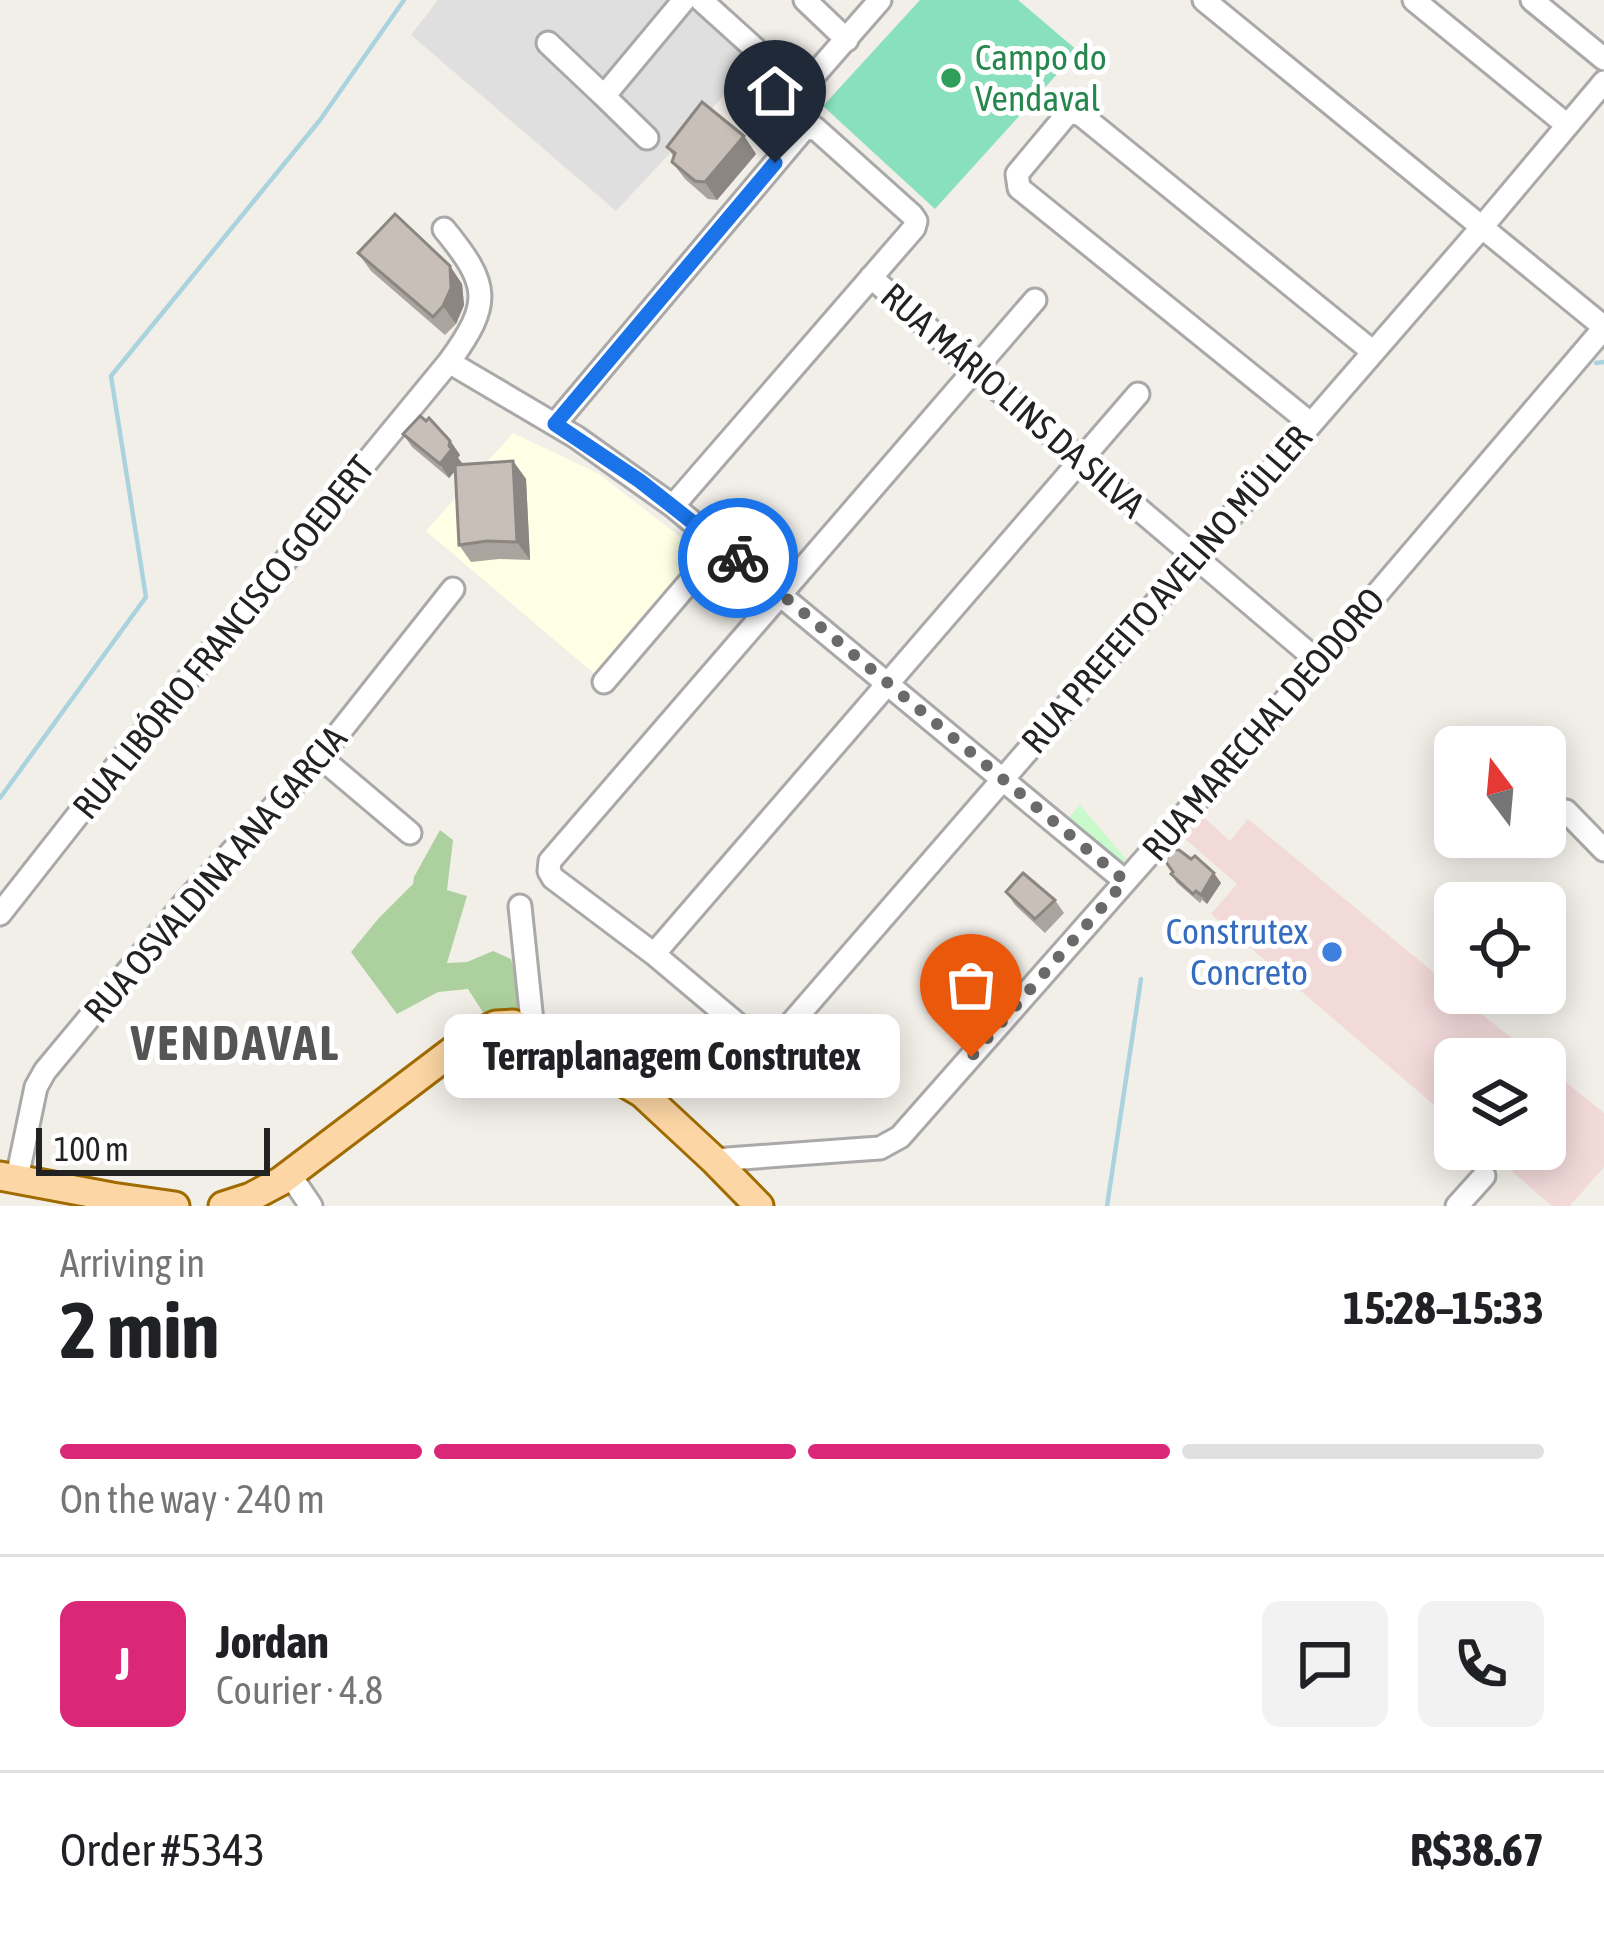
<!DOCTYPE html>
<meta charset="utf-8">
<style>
body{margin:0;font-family:"Asap Condensed",sans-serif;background:#f2f2f2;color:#202124;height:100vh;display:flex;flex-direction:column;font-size:45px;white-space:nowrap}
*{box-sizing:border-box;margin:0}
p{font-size:39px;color:#757577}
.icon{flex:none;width:66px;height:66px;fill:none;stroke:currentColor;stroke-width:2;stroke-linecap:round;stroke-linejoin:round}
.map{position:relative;height:1206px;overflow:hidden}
.details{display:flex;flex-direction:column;background:#fff;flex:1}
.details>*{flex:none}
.needle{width:78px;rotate:344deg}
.controls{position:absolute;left:1434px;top:726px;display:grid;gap:24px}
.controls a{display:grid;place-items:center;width:132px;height:132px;border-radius:18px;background:#fff;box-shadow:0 6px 30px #0003;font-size:60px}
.scale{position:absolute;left:36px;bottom:30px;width:234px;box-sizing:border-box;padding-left:12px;border:6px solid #222;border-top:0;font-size:33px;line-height:42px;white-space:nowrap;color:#222;-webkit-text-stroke:9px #fff;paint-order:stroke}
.pin{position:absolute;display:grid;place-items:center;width:102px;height:102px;color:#fff;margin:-123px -51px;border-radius:50% 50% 50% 0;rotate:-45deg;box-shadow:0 0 12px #0007}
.pin .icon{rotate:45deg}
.courier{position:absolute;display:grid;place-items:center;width:120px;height:120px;margin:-60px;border:9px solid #1a73e8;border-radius:50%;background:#fff;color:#222;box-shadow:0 3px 15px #0007}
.bubble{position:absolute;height:84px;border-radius:18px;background:#fff;box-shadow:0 6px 30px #0003;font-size:39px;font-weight:700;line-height:84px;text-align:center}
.summary em{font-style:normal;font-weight:700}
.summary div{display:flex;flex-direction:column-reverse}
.summary{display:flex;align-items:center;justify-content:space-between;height:204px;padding:0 60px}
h1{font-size:78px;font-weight:700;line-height:90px}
.bar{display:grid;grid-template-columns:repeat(4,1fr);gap:18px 12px;align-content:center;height:144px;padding:0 60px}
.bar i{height:15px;border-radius:9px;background:#e0e0e0}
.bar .active{background:#db2777}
.bar p{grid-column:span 4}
.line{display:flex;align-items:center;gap:30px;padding:0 60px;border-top:3px solid #e0e0e0}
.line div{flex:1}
.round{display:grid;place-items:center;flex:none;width:126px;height:126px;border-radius:18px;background:#f2f2f2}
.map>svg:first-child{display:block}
.residential{fill:#e0dfdf}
.commercial{fill:#f2dad9}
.education{fill:#ffffe5}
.forest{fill:#add19e}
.park{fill:#c8facc}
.pitch{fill:#88e0be}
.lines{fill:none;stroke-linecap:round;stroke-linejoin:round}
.stream{stroke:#aad3df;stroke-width:4.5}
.minor-casing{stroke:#a9a9a9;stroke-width:27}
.major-casing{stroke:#a06b00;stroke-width:33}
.minor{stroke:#fff;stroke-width:21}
.major{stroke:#fcd6a4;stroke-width:27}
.wall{fill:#aba49e}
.shaded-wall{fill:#8b8681}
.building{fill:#c7bfb8;stroke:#8b8681;stroke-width:3}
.done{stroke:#6b6a68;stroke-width:12;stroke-dasharray:0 21.6}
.route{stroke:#1a73e8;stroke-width:15}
.leisure-dot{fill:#2e9e5b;stroke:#fff;stroke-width:4.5}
.shop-dot{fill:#3f7fe0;stroke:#fff;stroke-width:4.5}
.labels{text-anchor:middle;stroke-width:10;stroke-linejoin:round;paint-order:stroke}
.leisure-label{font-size:36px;fill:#27864d;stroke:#fff;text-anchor:start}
.street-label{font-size:36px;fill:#222;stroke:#fff}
.shop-label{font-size:36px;fill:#366cbe;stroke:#fff;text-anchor:end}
.district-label{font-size:48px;font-weight:bold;letter-spacing:3px;fill:#555;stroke:#fff}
</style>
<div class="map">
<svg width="1604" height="1206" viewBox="0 0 1604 1206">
<rect width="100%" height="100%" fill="#f2efe9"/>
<!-- residential -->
<path class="residential" d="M438 0H722L708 18 755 62 616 211 411 35Z"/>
<!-- commercial -->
<path class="commercial" d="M1201 815 1230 841 1248 819 1455 990V993L1538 1059H1455V1123L1211 914 1237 884 1183 837Z
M1545 1065 1604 1113V1167L1570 1206H1552L1486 1149H1545Z"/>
<!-- education -->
<path class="education" d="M513 433 599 474 701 553 597 676 426 531Z"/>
<!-- forest -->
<path class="forest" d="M440 830 453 840 447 890 467 896 447 963 467 962 493 951 511 959 521 994 516 1016 484 1014 468 989 438 992 397 1014 351 952 378 919 413 884 414 877Z"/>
<!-- park -->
<path class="park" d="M1080 805 1126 859 1121 864 1067 820Z"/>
<!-- pitch -->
<path class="pitch" d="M920 0H1018L1078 51 935 209 823 106Z"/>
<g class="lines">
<!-- stream -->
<path class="stream" d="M1596 363 1604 362
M0 798 146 597 111 376 320 120 404 0
M1107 1206 1141 979"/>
<!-- minor casing -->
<g class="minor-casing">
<path id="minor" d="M701 0 794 84 810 80 880 0
M805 0 847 40
M1204 0 1604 327
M1414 0 1567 125
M1532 0 1604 59
M548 43 604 96
M647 138 604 96 684 0
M871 277 975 370 1319 662
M449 362 576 437 673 506 1125 881
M1310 423 1019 188 1017 174 1068 113 1080 114 1372 351
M555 424 803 130 815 128 912 215 916 221 914 228 673 506
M604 682 721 545
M320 757 410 833
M1566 811 1604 850
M520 906 533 1031
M0 914 118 764 449 362C492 303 490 285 444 229
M654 954 1138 394
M767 1049 654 954 553 878 549 871 550 861 1035 300
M642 1093 757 1054 775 1042 1482 227 1604 82
M714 1160 865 1149 880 1148 900 1137 1319 662 1604 328
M290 1175 311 1206
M17 1178 36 1087 45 1071 188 899 320 757 453 589
M1457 1206 1484 1176"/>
</g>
<!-- major casing -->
<g class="major-casing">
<path id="major" d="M0 1176 112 1197 175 1206
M223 1206 251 1197 281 1181 471 1037 496 1025 513 1024 547 1038 591 1063 642 1093 714 1160 759 1206"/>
</g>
<!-- minor -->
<use href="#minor" class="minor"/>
<!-- major -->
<use href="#major" class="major"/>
</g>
<!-- wall -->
<path class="wall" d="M744 136 756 154 717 200 708 199 685 179 672 162 674 157 667 147Z
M358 253 450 266 462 284 464 305 456 324 445 335 371 271Z
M403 434 447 435 460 455 458 458 462 463 460 464 513 461 526 479 530 560 499 559 471 562 459 545 455 471 449 478 412 447Z
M1173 872 1221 883 1207 904 1202 900 1200 903 1177 883 1171 874Z
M1006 892 1055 900 1064 913 1045 933 1015 905Z"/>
<!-- shaded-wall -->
<path class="shaded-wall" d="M744 136 756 154 717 200 705 182Z
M450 266 462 284 464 305 456 324 443 306Z
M450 441 460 455 458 458 462 463 449 478 440 464Z
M513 461 526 479 530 560 517 542Z
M1214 873 1221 883 1207 904 1201 895Z"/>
<!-- building -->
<path class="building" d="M702 102 744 136 705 182 695 181 672 162 675 153 667 147Z
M395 214 450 266 451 288 443 306 433 317 358 253Z
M420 416 426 421 429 418 450 441 449 446 452 449 440 464 403 434Z
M513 461 517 542 487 541 459 545 455 465Z
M1169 849 1179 850 1191 859 1195 856 1214 873 1201 895 1196 891 1193 894 1171 874 1173 872 1166 862Z
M1023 873 1055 900 1035 919 1006 892Z"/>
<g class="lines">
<!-- done -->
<path class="done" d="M738 558 1125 881 971 1057"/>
<!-- route -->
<path class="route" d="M738 558 640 481 555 424 775 163"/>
</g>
<!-- markers -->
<circle class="leisure-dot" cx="951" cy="78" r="12"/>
<circle class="shop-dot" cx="1332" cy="952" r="12"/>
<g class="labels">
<!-- leisure labels -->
<g class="leisure-label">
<text x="975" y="70">Campo do<tspan x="975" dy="41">Vendaval</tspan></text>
</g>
<!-- street labels -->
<g class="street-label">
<text transform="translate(1013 400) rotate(41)" y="13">RUA MÁRIO LINS DA SILVA</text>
<text transform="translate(1166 589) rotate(-49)" y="13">RUA PREFEITO AVELINO MÜLLER</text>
<text transform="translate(223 637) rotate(-51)" y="13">RUA LIBÓRIO FRANCISCO GOEDERT</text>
<text transform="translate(1263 724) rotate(-49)" y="13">RUA MARECHAL DEODORO</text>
<text transform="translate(215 874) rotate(-49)" y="13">RUA OSVALDINA ANA GARCIA</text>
</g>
<!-- shop labels -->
<g class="shop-label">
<text x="1308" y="944">Construtex<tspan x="1308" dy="41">Concreto</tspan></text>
</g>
<!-- district labels -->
<g class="district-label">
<text x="236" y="1060">VENDAVAL</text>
</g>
</g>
</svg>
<div class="controls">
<a><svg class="needle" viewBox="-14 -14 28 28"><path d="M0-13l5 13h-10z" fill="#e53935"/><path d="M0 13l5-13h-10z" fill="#757577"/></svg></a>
<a><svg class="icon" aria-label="locate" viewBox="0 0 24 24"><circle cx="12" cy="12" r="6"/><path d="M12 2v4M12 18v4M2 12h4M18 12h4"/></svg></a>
<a><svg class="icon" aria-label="layers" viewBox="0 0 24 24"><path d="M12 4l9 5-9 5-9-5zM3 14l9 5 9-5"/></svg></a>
</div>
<div class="scale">100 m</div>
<div class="pin" style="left:971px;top:1057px;background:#ea580c"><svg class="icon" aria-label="bag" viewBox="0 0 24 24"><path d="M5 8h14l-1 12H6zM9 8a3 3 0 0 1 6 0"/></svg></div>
<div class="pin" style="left:775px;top:163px;background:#1f2937"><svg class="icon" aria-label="home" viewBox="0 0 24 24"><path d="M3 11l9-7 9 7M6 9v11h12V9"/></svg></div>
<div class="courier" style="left:738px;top:558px"><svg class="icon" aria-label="bike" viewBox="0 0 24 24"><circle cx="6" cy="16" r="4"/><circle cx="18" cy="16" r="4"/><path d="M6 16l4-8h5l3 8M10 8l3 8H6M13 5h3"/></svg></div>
<div class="bubble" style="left:444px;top:1014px;width:456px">Terraplanagem Construtex</div>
</div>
<section class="details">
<div class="summary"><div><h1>2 min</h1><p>Arriving in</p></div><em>15:28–15:33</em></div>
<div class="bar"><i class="active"></i><i class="active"></i><i class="active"></i><i></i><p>On the way · 240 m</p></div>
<div class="line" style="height:216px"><b class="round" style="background:#db2777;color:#fff">J</b><div><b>Jordan</b><p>Courier · 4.8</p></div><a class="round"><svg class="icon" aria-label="chat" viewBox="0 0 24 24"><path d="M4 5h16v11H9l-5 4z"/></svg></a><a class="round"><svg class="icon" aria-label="phone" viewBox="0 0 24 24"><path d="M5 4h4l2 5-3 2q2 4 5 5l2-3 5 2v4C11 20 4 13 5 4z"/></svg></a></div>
<div class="line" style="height:156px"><div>Order #5343</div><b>R$38.67</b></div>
</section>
